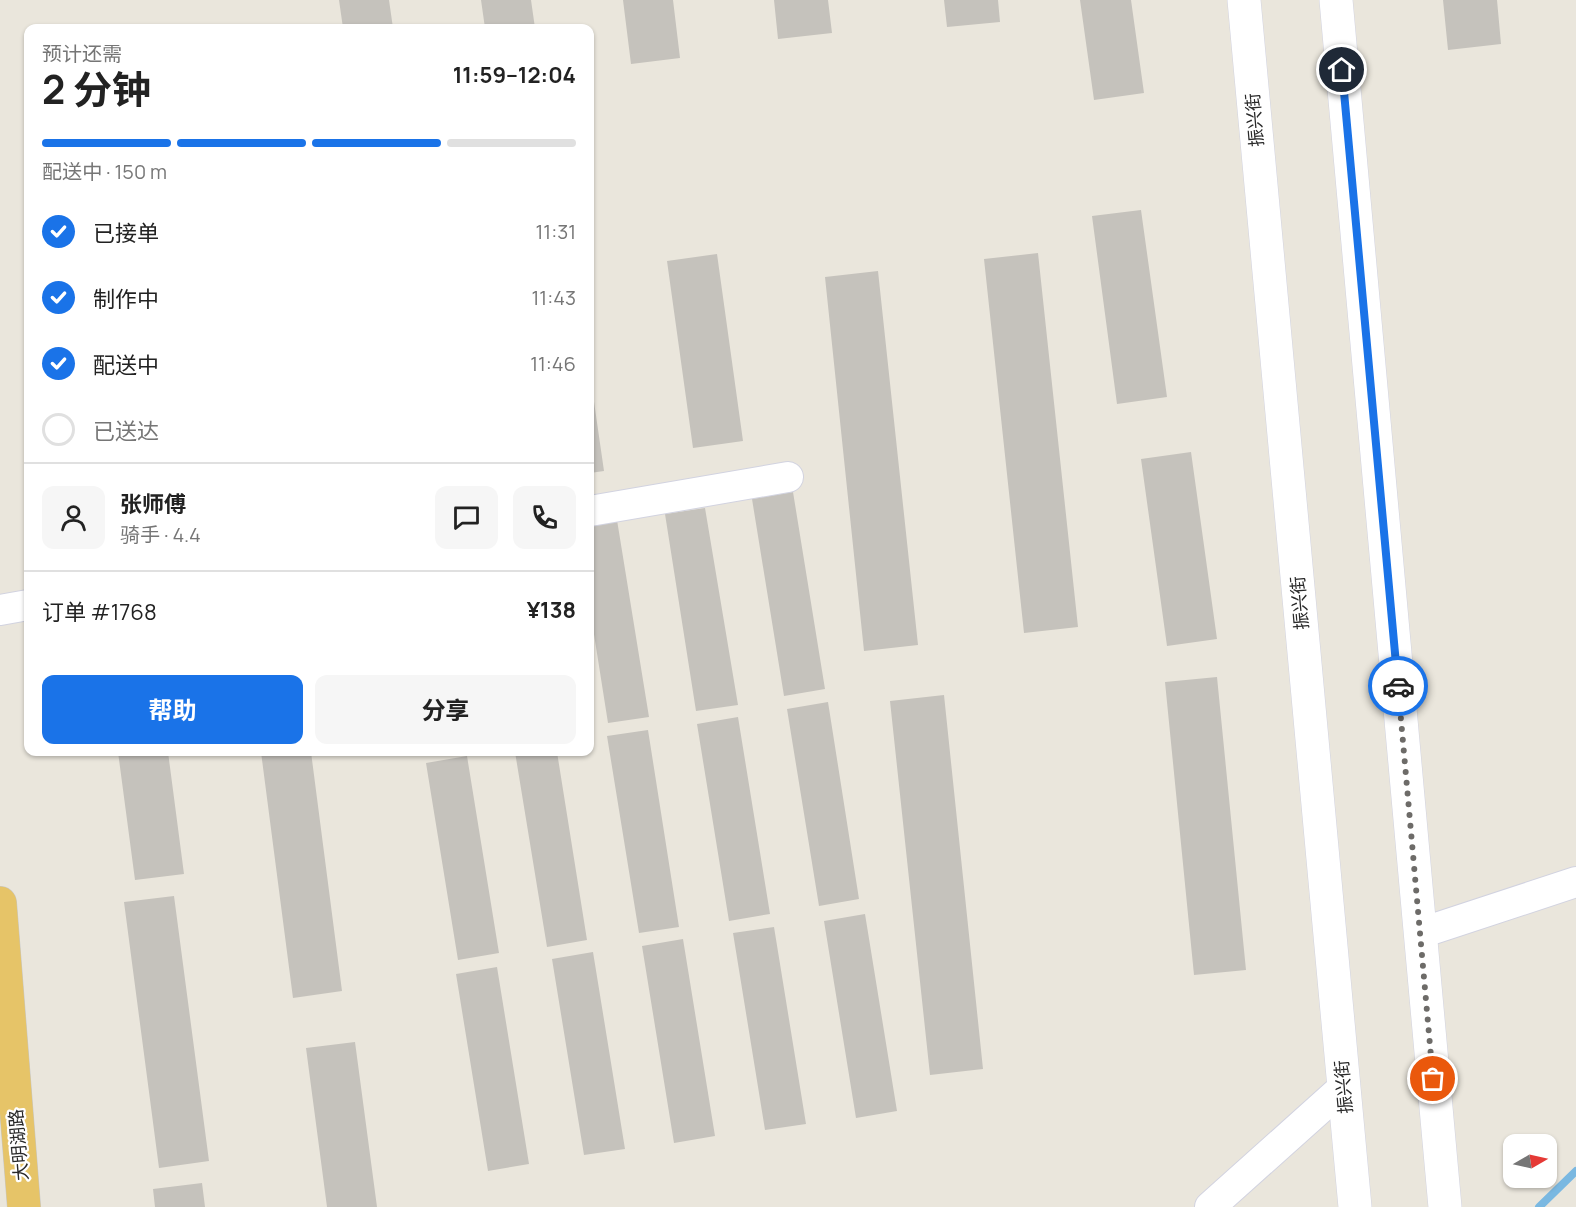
<!DOCTYPE html>
<html lang="zh">
<meta charset="utf-8">
<style>
body{margin:0;font-family:Manrope,"Noto Sans SC",sans-serif;background:#f6f6f6;color:#222;height:100vh;display:flex;flex-direction:column;font-size:22px;white-space:nowrap}
*{box-sizing:border-box;margin:0}
p{font-size:20px;color:#767676}
.icon{flex:none;width:33px;height:33px;fill:none;stroke:currentColor;stroke-width:2;stroke-linecap:round;stroke-linejoin:round}
.map{position:relative;flex:1;overflow:hidden}
.drawer{position:absolute;left:24px;top:24px;width:570px;height:732px;display:flex;flex-direction:column;background:#fff;border-radius:12px;box-shadow:0 2px 4px #0004}
.drawer>*{flex:none}
.needle{width:39px;rotate:81deg}
.fabs{position:absolute;left:1503px;top:1134px;display:grid;gap:12px}
.fabs a{display:grid;place-items:center;width:54px;height:54px;border-radius:12px;background:#fff;box-shadow:0 2px 4px #0004;font-size:30px}
.pin{position:absolute;display:grid;place-items:center;width:51px;height:51px;color:#fff;margin:-26px;border:3px solid #fff;border-radius:50%;box-shadow:0 2px 6px #0007}
.courier{position:absolute;display:grid;place-items:center;width:60px;height:60px;margin:-30px;border:4px solid #1a73e8;border-radius:50%;background:#fff;color:#222;box-shadow:0 2px 8px #0007}
.head em{font-style:normal;font-weight:700}
.head div{display:flex;flex-direction:column-reverse}
.head{display:flex;align-items:center;justify-content:space-between;height:102px;padding:0 18px}
h1{font-size:39px;font-weight:700;line-height:45px}
.bar{display:grid;grid-template-columns:repeat(4,1fr);gap:9px 6px;align-content:center;height:72px;padding:0 18px}
.bar i{height:8px;border-radius:4px;background:#e0e0e0}
.bar .active{background:#1a73e8}
.bar p{grid-column:span 4}
.line{display:flex;align-items:center;gap:15px;padding:0 18px;border-top:2px solid #e0e0e0}
.line div{flex:1}
.round{display:grid;place-items:center;flex:none;width:63px;height:63px;border-radius:12px;background:#f6f6f6}
ol{padding:0 18px;list-style:none}
li{display:flex;align-items:center;gap:18px;height:66px}
li p{margin-inline-start:auto}
li .icon{padding:6px;border-radius:50%;background:#1a73e8;color:#fff;stroke-width:4}
li:last-child{color:#767676}
li i{width:33px;height:33px;border:3px solid #e0e0e0;border-radius:50%}
.primary-button{display:flex;gap:12px;margin-top:auto;padding:12px 18px}
.primary-button a{flex:1;height:69px;border-radius:12px;background:#1a73e8;color:#fff;font-size:24px;font-weight:700;line-height:69px;text-align:center}
.primary-button a+a{background:#f6f6f6;color:#222}
.map>svg:first-child{display:block}
.lines{fill:none;stroke-linecap:round;stroke-linejoin:round}
.stream{stroke:#7ab8e1;stroke-width:8}
.building{fill:#c5c2bc}
.minor-casing{stroke:#d2d3e0;stroke-width:32}
.tertiary-casing{stroke:#d2d3e0;stroke-width:34}
.trunk-casing{stroke:#c7c7c7;stroke-width:34}
.minor{stroke:#fff;stroke-width:30}
.tertiary{stroke:#fff;stroke-width:33}
.trunk{stroke:#e6c468;stroke-width:33}
.done{stroke:#6d6b68;stroke-width:6;stroke-dasharray:0 10.8}
.route{stroke:#1a73e8;stroke-width:8}
.labels{text-anchor:middle;stroke-width:4.5;stroke-linejoin:round;paint-order:stroke}
.street-label{font-size:18px;fill:#292929;stroke:#fff}
</style>
<div class="map">
<svg width="1576" height="1207" viewBox="0 0 1576 1207">
<rect width="100%" height="100%" fill="#eae6dc"/>
<g class="lines">
<!-- stream -->
<path class="stream" d="M1539 1207 1576 1171"/>
</g>
<!-- building -->
<path class="building" d="M339 0H389L393 28H343Z
M481 0H531L535 28H485Z
M623 0H673L680 58 631 64Z
M774 0H828L832 33 778 39Z
M944 0H998L1000 22 947 27Z
M1080 0H1131L1144 93 1094 100Z
M1443 0H1497L1501 44 1448 50Z
M1141 210 1167 397 1117 404 1092 216Z
M1038 253 1078 627 1024 633 984 259Z
M717 254 743 441 693 448 667 261Z
M878 271 918 645 864 651 825 277Z
M590 374 604 471 590 473Z
M1191 452 1217 639 1167 646 1141 459Z
M793 492 825 689 784 696 752 499Z
M705 508 738 705 696 711 665 514Z
M617 520 649 717 608 723 590 609V524Z
M1217 677 1246 970 1194 975 1165 682Z
M944 695 983 1069 930 1075 890 701Z
M828 702 859 899 819 906 787 709Z
M738 717 770 914 729 921 697 724Z
M648 730 679 927 639 933 607 736Z
M118 752H168L184 874 135 880Z
M261 752H311L342 991 293 998Z
M515 752H557L587 940 547 947Z
M467 756 499 953 458 960 426 763Z
M174 896 209 1161 159 1168 124 902Z
M865 914 897 1111 856 1118 824 921Z
M774 927 806 1124 765 1130 733 933Z
M683 939 715 1136 674 1143 642 946Z
M593 952 625 1149 584 1155 552 959Z
M497 967 529 1164 488 1171 456 974Z
M355 1042 377 1207H327L306 1048Z
M202 1183 205 1207H155L153 1189Z"/>
<g class="lines">
<!-- minor casing -->
<g class="minor-casing">
<path id="minor" d="M590 511 788 477
M0 610 28 605
M1421 933 1576 882
M1210 1207 1344 1087"/>
</g>
<!-- tertiary casing -->
<g class="tertiary-casing">
<path id="tertiary" d="M1244 0 1355 1207
M1336 0 1445 1207"/>
</g>
<!-- trunk casing -->
<g class="trunk-casing">
<path id="trunk" d="M0 903 24 1207"/>
</g>
<!-- minor -->
<use href="#minor" class="minor"/>
<!-- tertiary -->
<use href="#tertiary" class="tertiary"/>
<!-- trunk -->
<use href="#trunk" class="trunk"/>
</g>
<g class="lines">
<!-- done -->
<path class="done" d="M1398 686 1433 1079"/>
<!-- route -->
<path class="route" d="M1342 70 1398 686"/>
</g>
<g class="labels">
<!-- street labels -->
<g class="street-label">
<text transform="translate(1255 120) rotate(-95)" y="6">振兴街</text>
<text transform="translate(1300 603) rotate(-95)" y="6">振兴街</text>
<text transform="translate(1344 1087) rotate(-95)" y="6">振兴街</text>
<text transform="translate(19 1145) rotate(-95)" y="6">大明湖路</text>
</g>
</g>
</svg>
<div class="fabs">
<a><svg class="needle" viewBox="-14 -14 28 28"><path d="M0-13l5 13h-10z" fill="#e53935"/><path d="M0 13l5-13h-10z" fill="#767676"/></svg></a>
</div>
<div class="pin" style="left:1433px;top:1079px;background:#ea580c"><svg class="icon" aria-label="bag" viewBox="0 0 24 24"><path d="M5 8h14l-1 12H6zM9 8a3 3 0 0 1 6 0"/></svg></div>
<div class="pin" style="left:1342px;top:70px;background:#1f2937"><svg class="icon" aria-label="home" viewBox="0 0 24 24"><path d="M3 11l9-7 9 7M6 9v11h12V9"/></svg></div>
<div class="courier" style="left:1398px;top:686px"><svg class="icon" aria-label="car" viewBox="0 0 24 24"><path d="M5 17H2v-5l4-1 3-4h7l3 4 3 1v5h-3M9 17h6M6 11h13"/><circle cx="7" cy="17" r="2"/><circle cx="17" cy="17" r="2"/></svg></div>
<section class="drawer">
<div class="head"><div><h1>2 分钟</h1><p>预计还需</p></div><em>11:59–12:04</em></div>
<div class="bar"><i class="active"></i><i class="active"></i><i class="active"></i><i></i><p>配送中 · 150 m</p></div>
<ol>
<li><svg class="icon" aria-label="check" viewBox="0 0 24 24"><path d="M5 12l5 5 9-10"/></svg>已接单<p>11:31</p></li>
<li><svg class="icon" aria-label="check" viewBox="0 0 24 24"><path d="M5 12l5 5 9-10"/></svg>制作中<p>11:43</p></li>
<li><svg class="icon" aria-label="check" viewBox="0 0 24 24"><path d="M5 12l5 5 9-10"/></svg>配送中<p>11:46</p></li>
<li><i></i>已送达</li>
</ol>
<div class="line" style="height:108px"><a class="round"><svg class="icon" aria-label="person" viewBox="0 0 24 24"><circle cx="12" cy="8" r="4"/><path d="M4 21q1-7 8-7t8 7"/></svg></a><div><b>张师傅</b><p>骑手 · 4.4</p></div><a class="round"><svg class="icon" aria-label="chat" viewBox="0 0 24 24"><path d="M4 5h16v11H9l-5 4z"/></svg></a><a class="round"><svg class="icon" aria-label="phone" viewBox="0 0 24 24"><path d="M5 4h4l2 5-3 2q2 4 5 5l2-3 5 2v4C11 20 4 13 5 4z"/></svg></a></div>
<div class="line" style="height:78px"><div>订单 #1768</div><b>¥138</b></div>
<div class="primary-button"><a>帮助</a><a>分享</a></div>
</section>
</div>
